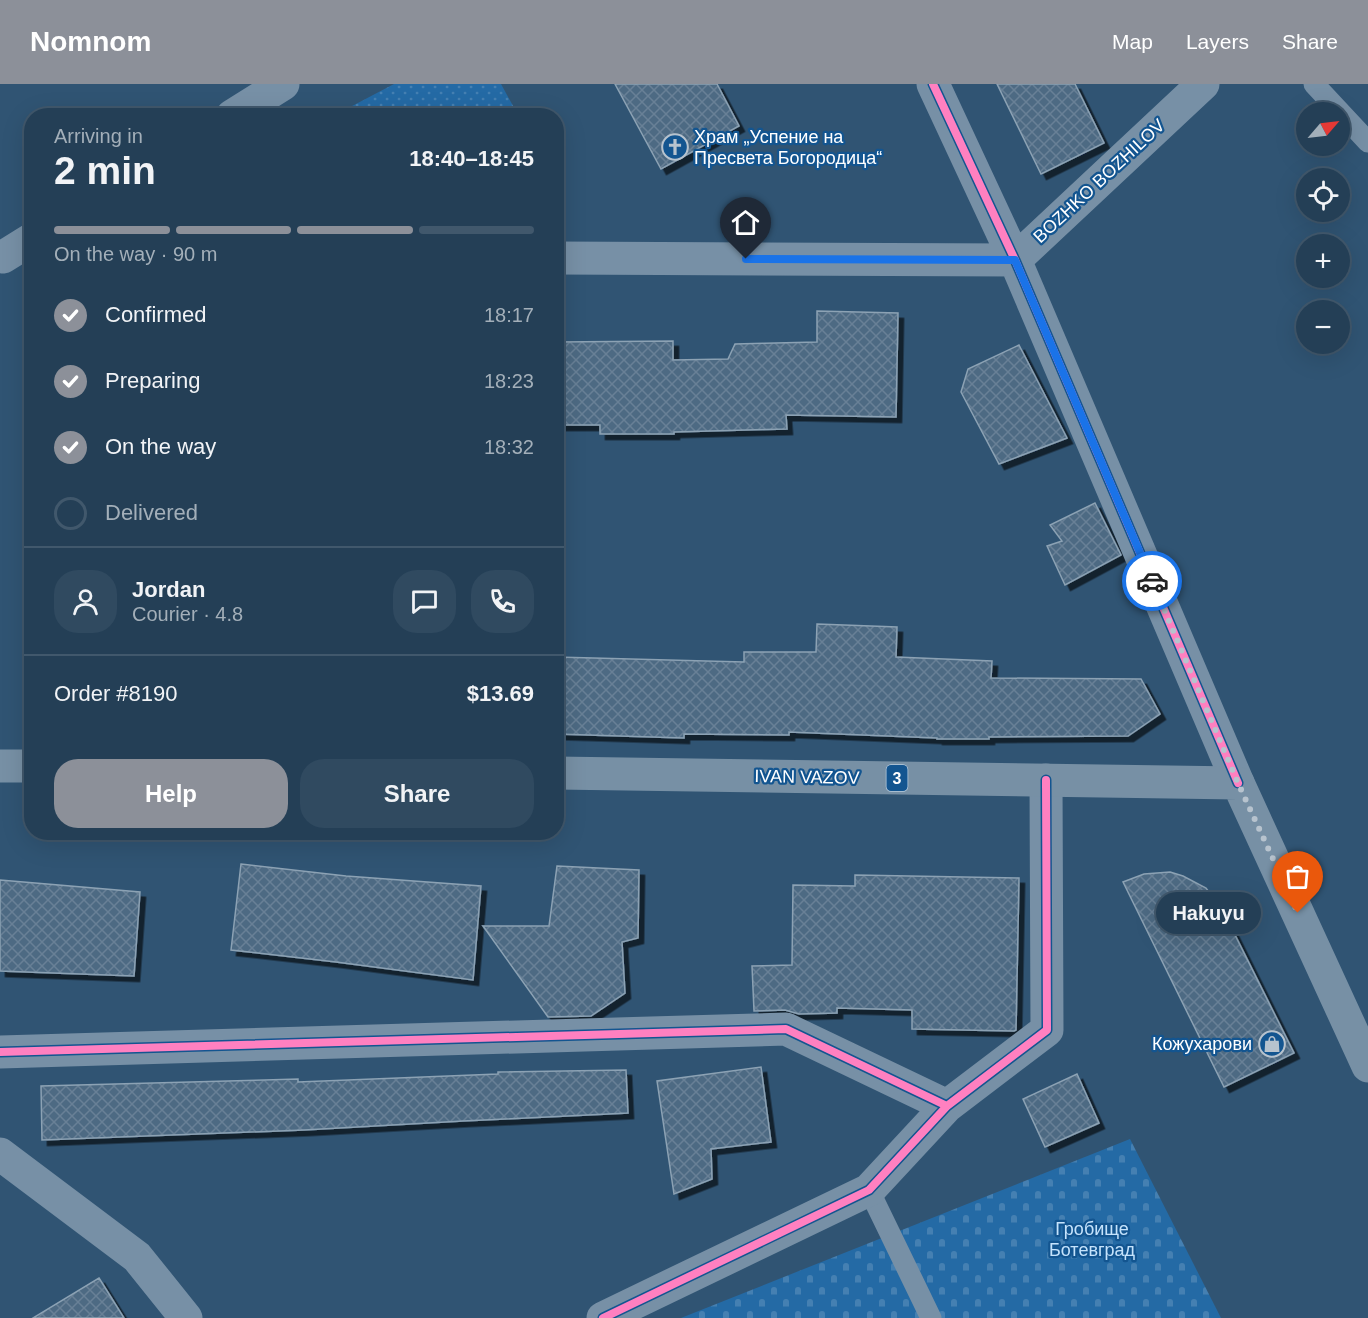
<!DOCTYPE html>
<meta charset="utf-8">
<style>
body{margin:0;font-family:Helvetica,sans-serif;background:#304a60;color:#f1f3f6;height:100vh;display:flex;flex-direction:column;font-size:22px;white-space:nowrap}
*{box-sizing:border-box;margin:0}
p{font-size:20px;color:#a3afb9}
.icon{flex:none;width:33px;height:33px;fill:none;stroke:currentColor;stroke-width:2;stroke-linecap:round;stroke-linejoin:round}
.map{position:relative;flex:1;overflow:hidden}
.side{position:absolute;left:24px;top:24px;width:540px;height:732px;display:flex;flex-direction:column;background:#243f56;border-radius:24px;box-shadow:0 6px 24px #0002,0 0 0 2px #41586c}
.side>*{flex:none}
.needle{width:39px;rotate:62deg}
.buttons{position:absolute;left:1296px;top:18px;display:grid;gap:12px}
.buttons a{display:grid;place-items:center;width:54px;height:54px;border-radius:50%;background:#243f56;box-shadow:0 6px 24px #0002,0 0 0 2px #41586c;font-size:30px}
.pin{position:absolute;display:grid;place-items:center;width:51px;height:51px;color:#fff;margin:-62px -26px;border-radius:50% 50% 50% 0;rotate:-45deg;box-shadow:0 0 6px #0007}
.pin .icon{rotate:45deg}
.courier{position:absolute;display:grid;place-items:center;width:60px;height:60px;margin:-30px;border:4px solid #1a73e8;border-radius:50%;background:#fff;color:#222;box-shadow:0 2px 8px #0007}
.bubble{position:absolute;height:42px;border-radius:21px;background:#243f56;box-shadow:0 6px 24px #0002,0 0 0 2px #41586c;font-size:20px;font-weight:700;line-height:42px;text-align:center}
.overview em{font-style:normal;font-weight:700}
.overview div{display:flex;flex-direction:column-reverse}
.overview{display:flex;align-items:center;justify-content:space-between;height:102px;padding:0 30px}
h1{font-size:39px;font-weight:700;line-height:45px}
.bar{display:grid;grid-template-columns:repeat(4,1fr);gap:9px 6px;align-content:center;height:72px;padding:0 30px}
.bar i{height:8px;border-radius:4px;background:#41586c}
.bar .selected{background:#8c9099}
.bar p{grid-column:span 4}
.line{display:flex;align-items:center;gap:15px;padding:0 30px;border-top:2px solid #41586c}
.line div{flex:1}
.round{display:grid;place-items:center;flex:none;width:63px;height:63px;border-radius:24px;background:#304a60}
ol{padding:0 30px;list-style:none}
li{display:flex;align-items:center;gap:18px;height:66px}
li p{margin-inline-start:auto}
li .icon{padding:6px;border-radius:50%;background:#8c9099;color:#fff;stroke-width:4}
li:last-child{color:#a3afb9}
li i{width:33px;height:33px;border:3px solid #41586c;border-radius:50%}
.button{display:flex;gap:12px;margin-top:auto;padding:12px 30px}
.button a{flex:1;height:69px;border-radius:24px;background:#8c9099;color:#fff;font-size:24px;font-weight:700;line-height:69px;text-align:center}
.button a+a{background:#304a60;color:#f1f3f6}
header{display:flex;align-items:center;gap:36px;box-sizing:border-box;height:84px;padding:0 30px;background:#8c9099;color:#fff}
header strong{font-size:28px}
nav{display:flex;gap:33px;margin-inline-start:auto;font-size:21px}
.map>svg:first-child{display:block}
.cemetery{fill:url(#cemetery-stones)}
.park{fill:url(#park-dots)}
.building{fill:url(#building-cross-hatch);stroke:#8ca2b4;stroke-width:1.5;filter:url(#shadow)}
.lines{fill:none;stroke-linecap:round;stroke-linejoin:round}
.lane{stroke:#7790a6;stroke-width:21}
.street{stroke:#7790a6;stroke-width:33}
.primary{stroke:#7790a5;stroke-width:33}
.cycleway-casing{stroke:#135590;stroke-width:11}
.cycleway{stroke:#ff80c0;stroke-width:8}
.done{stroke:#b7c3ce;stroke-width:6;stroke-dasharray:0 10.8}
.route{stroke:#1a73e8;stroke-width:8}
.labels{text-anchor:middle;stroke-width:4.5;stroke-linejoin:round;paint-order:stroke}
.shield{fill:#135590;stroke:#b8ccde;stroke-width:1.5}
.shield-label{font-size:16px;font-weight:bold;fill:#fff}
.poi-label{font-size:18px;fill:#fff;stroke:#135590;text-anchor:start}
.street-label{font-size:18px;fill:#fff;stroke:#135590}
.park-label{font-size:18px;fill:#c5e3fc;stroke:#135590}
</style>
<header>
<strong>Nomnom</strong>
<nav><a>Map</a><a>Layers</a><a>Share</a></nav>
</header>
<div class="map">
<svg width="1368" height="1234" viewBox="0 0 1368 1234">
<defs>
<pattern id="cemetery-stones" width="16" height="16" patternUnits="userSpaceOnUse" patternTransform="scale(1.5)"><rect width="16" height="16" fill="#246aa5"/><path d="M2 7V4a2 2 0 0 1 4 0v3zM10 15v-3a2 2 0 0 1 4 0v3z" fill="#4580b2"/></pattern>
<pattern id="park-dots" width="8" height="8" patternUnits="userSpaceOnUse" patternTransform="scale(1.5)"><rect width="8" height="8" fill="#246aa5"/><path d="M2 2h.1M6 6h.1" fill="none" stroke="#4580b2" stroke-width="1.8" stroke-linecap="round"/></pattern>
<pattern id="building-cross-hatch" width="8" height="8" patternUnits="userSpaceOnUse" patternTransform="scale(1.5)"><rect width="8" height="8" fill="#4d6a83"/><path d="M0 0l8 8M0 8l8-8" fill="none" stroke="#688096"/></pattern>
<filter id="shadow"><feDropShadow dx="5.5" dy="5.5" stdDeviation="0" flood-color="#0009"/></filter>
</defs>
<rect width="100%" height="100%" fill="#305473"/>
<!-- cemetery -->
<path class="cemetery" d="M1130 1055 1221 1234H681Z"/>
<!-- park -->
<path class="park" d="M394 0H501L518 31H335Z"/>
<!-- building -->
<path class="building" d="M615 0H717L739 42 661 85Z
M997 0H1075L1104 59 1041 90Z
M817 227 898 229 896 333 786 331 787 345 674 348V350H600V341H556V258L673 257V276L728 275 735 260 817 258Z
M1019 261 1067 354 999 380 961 308 968 285Z
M1095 419 1121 471 1065 501 1047 462 1062 457 1050 441Z
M817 540 897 543 896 573 992 577 991 594 1141 595 1160 630 1128 652 989 653V655H937V654L789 648V651L684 650V654L556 650V573L744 578V568H816Z
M241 780 346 792 481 802 473 896 336 878 231 866Z
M557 782 639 786 638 854 622 858 625 909 591 932 548 933 483 842H549Z
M1170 788 1183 792 1206 804 1223 827 1294 969 1224 1003 1123 798 1144 790Z
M855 791 1019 794 1016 946 1014 947 912 945V926L837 924V929L799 930 785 926 754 927 752 882 792 881 793 801 855 802Z
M0 796 140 808 134 892 0 887Z
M761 983 771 1058 711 1065 712 1095 674 1110 657 997Z
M626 986 628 1029 463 1037 304 1046 42 1056 41 1002 298 995V998L498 990V988Z
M1077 990 1099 1039 1045 1063 1023 1015Z
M99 1194 124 1234H33Z"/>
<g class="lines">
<!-- lane -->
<path class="lane" d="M1314 0 1368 58
M869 1106 931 1234"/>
<!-- street -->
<path class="street" d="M933 0 1015 176 1238 699
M232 32 283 0
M3 173 32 155
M556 174 1015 176 1203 0
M0 968 786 945 947 1022
M0 1070 137 1173 186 1234
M603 1234 869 1106 947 1022 1047 946 1046 696"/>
<!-- primary -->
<path class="primary" d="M0 682H32
M556 689 1238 699 1368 982"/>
<!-- cycleway casing -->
<g class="cycleway-casing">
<path id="cycleway" d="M933 0 1015 176 1238 699
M0 968 786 945 947 1022
M603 1234 869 1106 947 1022 1047 946 1046 696"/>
</g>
<!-- cycleway -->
<use href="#cycleway" class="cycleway"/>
</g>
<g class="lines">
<!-- done -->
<path class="done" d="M1152 497 1238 699 1298 829"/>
<!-- route -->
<path class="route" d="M746 175 1015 176 1152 497"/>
</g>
<!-- icons -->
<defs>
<g id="church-ring" transform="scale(1.35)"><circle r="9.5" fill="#135590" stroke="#b7c3ce" stroke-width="1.5"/><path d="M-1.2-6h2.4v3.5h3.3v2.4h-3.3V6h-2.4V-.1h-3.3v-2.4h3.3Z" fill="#b7c3ce"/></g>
<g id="shop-ring" transform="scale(1.35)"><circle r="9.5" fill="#135590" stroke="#b7c3ce" stroke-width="1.5"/><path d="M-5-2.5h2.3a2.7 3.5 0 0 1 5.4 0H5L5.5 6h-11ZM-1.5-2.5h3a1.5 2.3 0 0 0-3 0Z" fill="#b7c3ce"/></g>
</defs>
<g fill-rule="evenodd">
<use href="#church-ring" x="675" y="63"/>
<use href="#shop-ring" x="1272" y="960"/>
</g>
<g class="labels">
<!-- shield labels -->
<rect class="shield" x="886.5" y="681" width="21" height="26" rx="4.5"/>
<g class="shield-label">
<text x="897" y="700">3</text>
</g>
<!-- poi labels -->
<g class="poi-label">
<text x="694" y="59">Храм „Успение на<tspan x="694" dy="21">Пресвета Богородица“</tspan></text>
<text x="1252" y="966" text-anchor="end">Кожухарови</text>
</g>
<!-- street labels -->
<g class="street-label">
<text transform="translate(1099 97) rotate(-43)" y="6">BOZHKO BOZHILOV</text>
<text transform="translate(807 693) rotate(1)" y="6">IVAN VAZOV</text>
</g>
<!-- park labels -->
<g class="park-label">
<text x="1092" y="1151">Гробище<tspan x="1092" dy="21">Ботевград</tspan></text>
</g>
</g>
</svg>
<div class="buttons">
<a><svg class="needle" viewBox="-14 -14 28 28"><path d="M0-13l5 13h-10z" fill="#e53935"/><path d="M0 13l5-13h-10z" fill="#a3afb9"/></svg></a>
<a><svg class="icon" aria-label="locate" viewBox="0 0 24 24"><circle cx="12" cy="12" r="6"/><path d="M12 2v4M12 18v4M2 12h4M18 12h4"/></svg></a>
<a>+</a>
<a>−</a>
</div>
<div class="pin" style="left:1298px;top:829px;background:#ea580c"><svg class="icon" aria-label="bag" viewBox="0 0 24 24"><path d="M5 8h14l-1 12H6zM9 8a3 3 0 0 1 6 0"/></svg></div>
<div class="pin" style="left:746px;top:175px;background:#1f2937"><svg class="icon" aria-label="home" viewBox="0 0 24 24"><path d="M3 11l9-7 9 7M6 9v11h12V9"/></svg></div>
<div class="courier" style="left:1152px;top:497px"><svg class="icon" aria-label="car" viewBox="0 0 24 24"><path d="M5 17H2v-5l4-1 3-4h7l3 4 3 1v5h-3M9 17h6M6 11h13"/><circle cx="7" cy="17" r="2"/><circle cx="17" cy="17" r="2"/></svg></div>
<div class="bubble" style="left:1156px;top:808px;width:105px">Hakuyu</div>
<section class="side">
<div class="overview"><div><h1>2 min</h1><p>Arriving in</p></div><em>18:40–18:45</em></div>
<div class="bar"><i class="selected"></i><i class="selected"></i><i class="selected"></i><i></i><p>On the way · 90 m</p></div>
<ol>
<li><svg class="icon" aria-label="check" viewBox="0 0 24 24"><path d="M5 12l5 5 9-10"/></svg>Confirmed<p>18:17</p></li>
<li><svg class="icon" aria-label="check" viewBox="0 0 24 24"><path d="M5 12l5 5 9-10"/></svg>Preparing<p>18:23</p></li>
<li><svg class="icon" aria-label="check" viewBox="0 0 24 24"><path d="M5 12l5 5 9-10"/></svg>On the way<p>18:32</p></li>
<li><i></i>Delivered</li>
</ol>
<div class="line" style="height:108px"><a class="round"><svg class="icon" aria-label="person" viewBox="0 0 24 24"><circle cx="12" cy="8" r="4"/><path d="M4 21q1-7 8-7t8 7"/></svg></a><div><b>Jordan</b><p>Courier · 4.8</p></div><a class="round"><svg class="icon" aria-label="chat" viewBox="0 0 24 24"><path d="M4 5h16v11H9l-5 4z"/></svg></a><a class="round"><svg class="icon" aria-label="phone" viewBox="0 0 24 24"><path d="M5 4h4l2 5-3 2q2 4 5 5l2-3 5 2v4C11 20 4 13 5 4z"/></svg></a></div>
<div class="line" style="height:78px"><div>Order #8190</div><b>$13.69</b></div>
<div class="button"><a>Help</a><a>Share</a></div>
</section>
</div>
